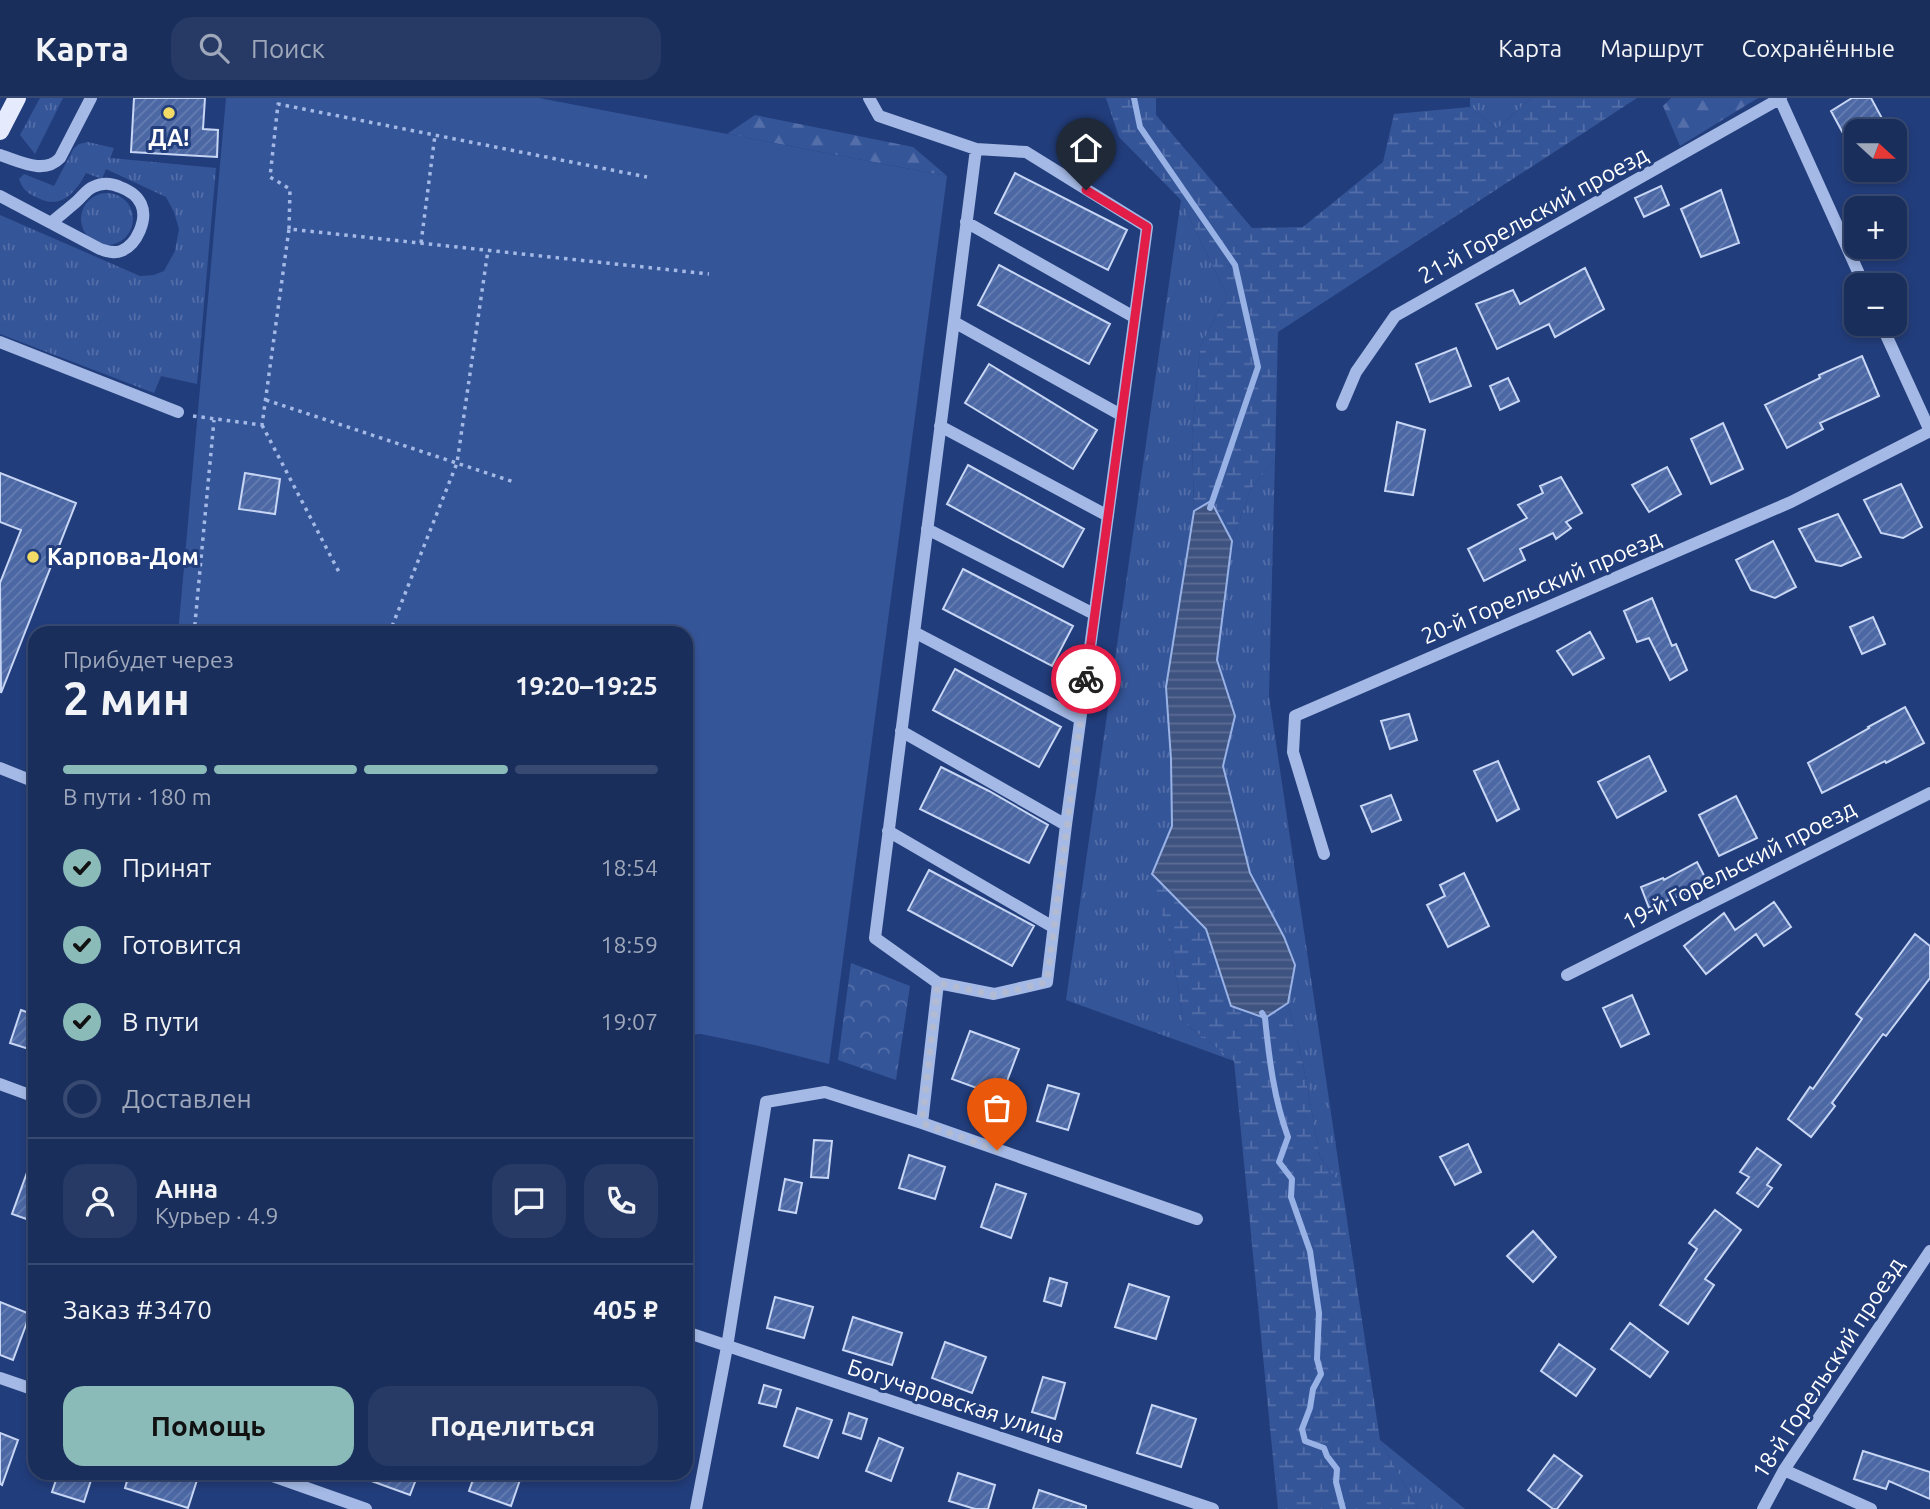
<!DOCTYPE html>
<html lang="ru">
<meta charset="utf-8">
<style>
body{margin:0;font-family:Ubuntu,sans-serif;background:#273a65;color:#f1f3f6;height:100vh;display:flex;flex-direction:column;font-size:26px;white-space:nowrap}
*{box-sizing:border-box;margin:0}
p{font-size:23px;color:#9fa8bb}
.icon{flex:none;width:38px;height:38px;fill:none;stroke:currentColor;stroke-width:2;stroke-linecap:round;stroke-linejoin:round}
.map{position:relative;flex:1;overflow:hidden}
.details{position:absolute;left:28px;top:528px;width:665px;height:854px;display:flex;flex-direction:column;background:#1a2e5c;border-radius:21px;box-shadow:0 4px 10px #0003,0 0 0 2px #384a72}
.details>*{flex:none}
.needle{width:46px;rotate:111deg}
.buttons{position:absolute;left:1844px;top:21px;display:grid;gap:14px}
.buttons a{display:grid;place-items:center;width:63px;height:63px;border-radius:14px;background:#1a2e5c;box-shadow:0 4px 10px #0003,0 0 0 2px #384a72;font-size:35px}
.pin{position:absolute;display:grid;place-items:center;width:60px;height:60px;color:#fff;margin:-72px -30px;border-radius:50% 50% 50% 0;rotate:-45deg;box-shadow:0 0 7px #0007}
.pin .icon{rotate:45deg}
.courier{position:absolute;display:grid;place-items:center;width:70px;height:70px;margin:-35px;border:5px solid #e11d48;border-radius:50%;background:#fff;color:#222;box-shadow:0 2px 9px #0007}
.overview em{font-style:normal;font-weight:700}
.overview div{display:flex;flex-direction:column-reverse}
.overview{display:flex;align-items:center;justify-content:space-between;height:119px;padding:0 35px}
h1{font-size:46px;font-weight:700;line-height:52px}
.bar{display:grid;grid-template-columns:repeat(4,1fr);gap:10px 7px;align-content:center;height:84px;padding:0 35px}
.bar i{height:9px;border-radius:5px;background:#384a72}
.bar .active{background:#8bbbb9}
.bar p{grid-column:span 4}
.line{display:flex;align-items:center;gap:18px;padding:0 35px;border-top:2px solid #384a72}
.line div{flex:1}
.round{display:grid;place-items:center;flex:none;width:74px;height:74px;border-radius:21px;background:#273a65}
ol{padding:0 35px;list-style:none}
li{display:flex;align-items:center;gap:21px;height:77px}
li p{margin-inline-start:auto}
li .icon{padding:7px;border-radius:50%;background:#8bbbb9;color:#111;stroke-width:4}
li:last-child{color:#9fa8bb}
li i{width:38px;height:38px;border:4px solid #384a72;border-radius:50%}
.cta{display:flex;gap:14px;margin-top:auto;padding:14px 35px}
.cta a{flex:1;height:80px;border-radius:21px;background:#8bbbb9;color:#111;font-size:28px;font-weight:700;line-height:80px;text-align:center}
.cta a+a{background:#273a65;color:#f1f3f6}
header{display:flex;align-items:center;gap:42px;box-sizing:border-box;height:98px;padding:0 35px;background:#1a2e5c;border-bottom:2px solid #384a72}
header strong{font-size:33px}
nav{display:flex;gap:38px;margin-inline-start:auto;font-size:24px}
.search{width:490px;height:63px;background:#273a65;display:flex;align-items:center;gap:18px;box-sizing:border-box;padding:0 24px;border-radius:21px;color:#9fa8bb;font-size:26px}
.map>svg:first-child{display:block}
.grass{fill:url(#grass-tufts)}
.forest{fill:url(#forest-firs)}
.wetland{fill:url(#wetland-marsh)}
.park{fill:url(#park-crowns)}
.pitch{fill:#355599}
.water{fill:url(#water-rules);stroke:#98b2e6;stroke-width:2}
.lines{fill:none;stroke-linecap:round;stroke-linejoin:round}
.stream{stroke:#98b2e6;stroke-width:6}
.building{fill:url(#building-hatch);stroke:#c7d6f4;stroke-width:2}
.path{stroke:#a4b9e5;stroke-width:3.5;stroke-dasharray:3.5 5;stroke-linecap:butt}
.minor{stroke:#a4b9e5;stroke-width:12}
.major{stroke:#e5ebfd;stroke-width:18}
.done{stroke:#b2bbd1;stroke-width:7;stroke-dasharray:0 12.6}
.route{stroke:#e11d48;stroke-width:9}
.poi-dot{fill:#f1db66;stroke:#223d7b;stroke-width:2.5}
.labels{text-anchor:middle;stroke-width:6;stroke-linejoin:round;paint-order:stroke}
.poi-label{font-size:23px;font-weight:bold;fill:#fff;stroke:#223d7b}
.street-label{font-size:23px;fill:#fff;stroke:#223d7b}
</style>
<header>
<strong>Карта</strong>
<div class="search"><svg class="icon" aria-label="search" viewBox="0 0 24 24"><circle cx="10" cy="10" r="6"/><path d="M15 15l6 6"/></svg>Поиск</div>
<nav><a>Карта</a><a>Маршрут</a><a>Сохранённые</a></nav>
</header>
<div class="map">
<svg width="1930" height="1411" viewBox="0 0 1930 1411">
<defs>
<pattern id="grass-tufts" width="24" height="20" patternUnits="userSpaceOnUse" patternTransform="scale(1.75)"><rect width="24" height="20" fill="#355599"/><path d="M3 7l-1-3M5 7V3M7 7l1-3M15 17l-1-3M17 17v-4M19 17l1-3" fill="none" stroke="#536ea8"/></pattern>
<pattern id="forest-firs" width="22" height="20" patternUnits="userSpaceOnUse" patternTransform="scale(1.75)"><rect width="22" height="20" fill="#355599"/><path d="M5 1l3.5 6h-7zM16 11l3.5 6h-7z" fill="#536ea8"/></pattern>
<pattern id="wetland-marsh" width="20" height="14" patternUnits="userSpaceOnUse" patternTransform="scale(1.75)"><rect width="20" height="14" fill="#355599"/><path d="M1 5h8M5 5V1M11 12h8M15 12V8" fill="none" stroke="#536ea8"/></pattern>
<pattern id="park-crowns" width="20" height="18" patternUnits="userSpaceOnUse" patternTransform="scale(1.75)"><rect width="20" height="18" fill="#355599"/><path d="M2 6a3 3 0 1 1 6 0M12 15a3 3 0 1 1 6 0" fill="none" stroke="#536ea8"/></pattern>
<pattern id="water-rules" width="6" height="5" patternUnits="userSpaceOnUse" patternTransform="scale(1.75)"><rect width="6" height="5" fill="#3f5381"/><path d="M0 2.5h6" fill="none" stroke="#5c6d94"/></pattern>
<pattern id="building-hatch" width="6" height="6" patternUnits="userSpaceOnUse" patternTransform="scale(1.75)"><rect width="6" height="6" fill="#4b67a4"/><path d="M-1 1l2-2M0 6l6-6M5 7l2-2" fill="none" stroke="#667eb2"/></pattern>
</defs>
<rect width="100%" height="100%" fill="#223d7b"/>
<!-- grass -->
<path class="grass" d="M40 0H63L35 56 20 37Z
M1470 0H1531L1497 31 1470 9Z
M88 44 114 50 110 61 111 60 216 70 197 286 161 278 154 295 0 236V117L140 178 154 177 164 173 169 164 175 153 179 131 174 114 166 99 106 71 102 81 86 75C76 94 61 112 38 100 27 95 23 92 19 81L24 76 54 88 74 50 79 46Z
M81 121a26 26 0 1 1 52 0a26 26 0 1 1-52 0Z
M1181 102 1227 198 1200 249 1192 338 1194 413 1166 589 1171 661 1172 729 1153 776 1174 864 1183 924 1234 963 1066 902Z
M1275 361 1269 598 1342 1089 1320 1059 1303 966 1288 905 1295 867 1284 839 1250 775 1223 668 1235 618 1217 562 1232 443 1251 391Z
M1380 1342 1465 1411H1418Z"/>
<!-- forest -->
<path class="forest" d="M1671 0H1758L1680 48 1663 8Z
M755 17 913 49 947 78 727 36Z"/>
<!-- wetland -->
<path class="wetland" d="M1106 0H1156V17L1252 130 1303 129 1383 64 1394 16 1470 9 1497 31 1531 0H1637L1278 234 1275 361 1251 391 1232 443 1211 404 1194 413 1192 338 1200 249 1227 198 1181 102 1119 39Z
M1152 776 1206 831 1231 908 1265 920 1288 905 1303 966 1320 1059 1342 1089 1380 1342 1418 1411H1278L1234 963 1183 924 1174 864Z"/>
<!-- park -->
<path class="park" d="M851 865 910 888 896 982 838 962Z"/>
<!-- pitch -->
<path class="pitch" d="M226 0H539L947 78 829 966 759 948 701 936 686 937V536H178Z"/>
<!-- water -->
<path class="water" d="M1211 403 1232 443 1217 562 1235 618 1223 668 1250 775 1284 839 1295 867 1288 905 1265 920 1231 908 1206 831 1152 776 1172 728 1171 661 1166 589 1194 413Z"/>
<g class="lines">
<!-- stream -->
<path class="stream" d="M1134 0 1140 29 1235 167 1258 269 1210 410
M1262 915 1265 920C1269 960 1274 1001 1288 1039L1279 1064 1292 1081 1291 1099 1310 1153 1319 1215 1317 1261 1321 1276 1313 1291 1310 1310 1302 1331 1305 1343 1324 1350 1327 1358 1337 1371 1336 1384 1343 1411"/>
</g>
<!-- building -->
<path class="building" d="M134 0H205L203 31 218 32 217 59 131 54Z
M1852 0H1871L1884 24 1868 33H1857V61L1831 13Z
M1015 75 1127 132 1108 172 995 115Z
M1661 88 1669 107 1644 119 1635 100Z
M1721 92 1739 145 1701 159 1681 111Z
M999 167 1110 226 1089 266 978 207Z
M1585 170 1604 211 1555 239 1549 226 1497 251 1476 206 1513 192 1520 206Z
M1456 250 1471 288 1430 304 1416 266Z
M1862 258 1879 298 1820 325 1823 331 1787 350 1765 307 1820 280 1819 277Z
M989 266 1097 332 1073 371 965 305Z
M1508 280 1519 303 1500 312 1490 288Z
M1397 324 1425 332 1413 397 1385 393Z
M1723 325 1743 371 1711 386 1691 341Z
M968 367 1084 431 1063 469 947 406Z
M1667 369 1681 396 1649 414 1632 387Z
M0 375 76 405 1 595 0 485 21 432 0 424Z
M245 375 280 381 275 416 239 411Z
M1561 379 1582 415 1566 424 1571 430 1556 441 1553 435 1520 451 1525 462 1484 483 1468 451 1527 420 1518 407 1543 395 1540 388Z
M1901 386 1922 429 1903 440 1881 435 1864 402Z
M1838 416 1861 459 1841 468 1816 463 1799 431Z
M1773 443 1796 489 1775 500 1751 492 1736 462Z
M963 471 1073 528 1052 568 943 511Z
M1652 500 1672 548 1676 546 1687 572 1670 582 1649 540 1637 544 1624 513Z
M1873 519 1885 546 1862 556 1850 529Z
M1590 534 1604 560 1573 577 1557 553Z
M955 571 1061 629 1039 669 933 612Z
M1905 609 1924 645 1886 665 1885 663 1822 695 1808 665 1869 630 1868 629Z
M1409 616 1417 642 1390 651 1381 623Z
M1649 658 1666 693 1617 720 1598 684Z
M1498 663 1519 711 1497 723 1474 673Z
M941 669 989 693 1048 727 1029 765 920 711Z
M1391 697 1401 722 1372 734 1361 708Z
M1736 698 1757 740 1719 758 1699 717Z
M1697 764 1709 787 1691 797 1689 794 1649 810 1641 789 1663 780 1664 782Z
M929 772 1034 828 1012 868 908 812Z
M1464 775 1489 828 1448 849 1427 807 1445 798 1440 787Z
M1774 804 1791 829 1764 848 1756 836 1706 876 1684 848 1724 815 1735 832Z
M1915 836 1930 848V880L1886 938 1883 936 1832 1005 1835 1008 1811 1039 1788 1021 1810 989 1813 991 1862 921 1856 916Z
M1632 897 1649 936 1621 949 1603 910Z
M21 912 35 917V953L10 945Z
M970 933 1019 951 1001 999 952 981Z
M1048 987 1079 996 1068 1032 1037 1023Z
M814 1042 832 1043 828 1080 811 1079Z
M1468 1046 1481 1074 1455 1087 1440 1059Z
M1757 1050 1781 1067 1767 1087 1772 1090 1758 1109 1737 1095 1749 1079 1740 1074Z
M909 1057 945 1069 935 1101 899 1090Z
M33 1058H35V1124L12 1116Z
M785 1081 802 1085 796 1115 779 1112Z
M996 1086 1026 1096 1011 1140 981 1129Z
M1715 1112 1741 1132 1705 1181 1714 1187 1688 1226 1660 1207 1697 1151 1689 1145Z
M1533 1133 1556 1159 1533 1184 1507 1158Z
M1050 1180 1067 1185 1061 1208 1044 1203Z
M1129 1186 1169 1199 1156 1241 1115 1229Z
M775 1199 813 1209 804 1240 767 1230Z
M0 1204 30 1216 13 1262 0 1257Z
M853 1219 902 1235 892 1267 843 1252Z
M1630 1225 1668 1254 1650 1279 1611 1251Z
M945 1244 986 1259 972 1295 932 1280Z
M1559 1246 1595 1271 1576 1298 1541 1273Z
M1043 1279 1065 1285 1055 1321 1032 1314Z
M764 1287 781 1292 776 1309 759 1305Z
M1152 1307 1196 1321 1181 1369 1137 1355Z
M797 1310 832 1322 818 1360 784 1348Z
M849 1315 867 1321 861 1341 843 1335Z
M0 1335 18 1342 2 1387 0 1386Z
M879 1340 903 1350 891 1383 866 1373Z
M1863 1353 1930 1374V1401L1889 1383 1886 1391 1854 1381Z
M1554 1357 1582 1378 1557 1411H1553L1528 1392Z
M958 1375 995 1387 988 1411H975L949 1403Z
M58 1376H93L84 1404 52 1394Z
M129 1376H199L188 1410 125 1390Z
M356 1376H418L410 1397 355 1377Z
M475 1376H522L511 1408 469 1393Z
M1039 1392 1086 1408V1411H1033Z"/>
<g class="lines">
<!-- path -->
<path class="path" d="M289 131 290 91 270 79 278 6 647 79
M421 145 435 37
M266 302 514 384
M193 318 262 327 289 131 709 176
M262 327 340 476
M194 536 214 322
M389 536 457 365 488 152"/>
<!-- minor -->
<path class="minor" d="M869 0 879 18 976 51 1026 54 1147 129 1066 727 1047 884 994 896 938 885
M1780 1 1864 187
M0 57C19 63 44 77 60 60L91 0
M0 98 100 151C107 153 114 156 121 153 137 147 148 121 141 106 137 97 128 92 120 89 111 85 101 85 93 89 86 92 82 99 76 104 68 111 59 118 51 125
M966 124 1134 219
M954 224 1121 317
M1881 226 1930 333
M0 244 178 314
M1342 307 1356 274 1395 218 1781 0
M940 328 1108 418
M927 431 1094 516
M914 534 1080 621
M901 633 1066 727
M0 670 35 684
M888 733 1053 829
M1324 756 1293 654 1295 618 1791 404 1930 333
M1567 877 1930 695
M0 986 35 999
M922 1025 938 885 875 840 976 51
M686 1234 1213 1411
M0 1280 35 1292
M1784 1372 1871 1411
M267 1376 366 1411
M696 1411 727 1249 766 1004 825 994 922 1025 1197 1121
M1763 1411 1784 1372 1930 1153"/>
<!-- major -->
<path class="major" d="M0 33 17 0"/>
</g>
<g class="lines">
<!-- done -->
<path class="done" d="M997 1052 922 1025 938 885 994 897 1047 884 1086 581"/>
<!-- route -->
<path class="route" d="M1086 581 1147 129 1086 92"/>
</g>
<!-- markers -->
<g class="poi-dot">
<circle cx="169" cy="15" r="7"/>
<circle cx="33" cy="459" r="7"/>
</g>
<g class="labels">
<!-- poi labels -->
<g class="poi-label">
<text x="169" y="48">ДА!</text>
<text x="47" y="467" text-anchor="start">Карпова-Дом</text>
</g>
<!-- street labels -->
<g class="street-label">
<text transform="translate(1533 117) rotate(-29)" y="8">21-й Горельский проезд</text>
<text transform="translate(1541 489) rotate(-23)" y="8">20-й Горельский проезд</text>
<text transform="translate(1739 767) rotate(-27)" y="8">19-й Горельский проезд</text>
<text transform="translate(1828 1270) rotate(-57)" y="8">18-й Горельский проезд</text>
<text transform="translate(956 1303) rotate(18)" y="8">Богучаровская улица</text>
</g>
</g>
</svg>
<div class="buttons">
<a><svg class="needle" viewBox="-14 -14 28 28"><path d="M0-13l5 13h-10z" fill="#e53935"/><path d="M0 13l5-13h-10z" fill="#9fa8bb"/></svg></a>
<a>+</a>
<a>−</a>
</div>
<div class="pin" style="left:997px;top:1052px;background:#ea580c"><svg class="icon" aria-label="bag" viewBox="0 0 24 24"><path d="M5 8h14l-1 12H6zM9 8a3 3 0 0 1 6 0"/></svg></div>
<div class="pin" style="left:1086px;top:92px;background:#1f2937"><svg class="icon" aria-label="home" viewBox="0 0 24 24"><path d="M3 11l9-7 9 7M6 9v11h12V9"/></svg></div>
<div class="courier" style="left:1086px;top:581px"><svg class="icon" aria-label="bike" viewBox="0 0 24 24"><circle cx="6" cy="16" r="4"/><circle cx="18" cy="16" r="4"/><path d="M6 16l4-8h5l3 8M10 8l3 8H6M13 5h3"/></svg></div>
<section class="details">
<div class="overview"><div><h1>2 мин</h1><p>Прибудет через</p></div><em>19:20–19:25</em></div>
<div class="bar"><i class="active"></i><i class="active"></i><i class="active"></i><i></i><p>В пути · 180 m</p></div>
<ol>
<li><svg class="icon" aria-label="check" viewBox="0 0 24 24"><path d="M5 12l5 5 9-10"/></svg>Принят<p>18:54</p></li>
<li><svg class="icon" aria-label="check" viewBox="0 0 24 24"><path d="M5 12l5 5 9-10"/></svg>Готовится<p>18:59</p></li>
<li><svg class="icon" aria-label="check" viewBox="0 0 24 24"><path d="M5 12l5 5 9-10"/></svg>В пути<p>19:07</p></li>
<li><i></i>Доставлен</li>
</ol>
<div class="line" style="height:126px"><a class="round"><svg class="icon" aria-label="person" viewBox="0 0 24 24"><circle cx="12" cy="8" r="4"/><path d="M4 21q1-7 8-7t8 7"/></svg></a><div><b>Анна</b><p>Курьер · 4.9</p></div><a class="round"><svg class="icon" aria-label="chat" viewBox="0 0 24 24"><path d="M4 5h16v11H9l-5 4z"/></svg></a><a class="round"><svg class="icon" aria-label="phone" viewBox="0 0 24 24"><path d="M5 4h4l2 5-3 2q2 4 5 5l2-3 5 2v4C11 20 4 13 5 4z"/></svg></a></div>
<div class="line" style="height:91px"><div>Заказ #3470</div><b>405 ₽</b></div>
<div class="cta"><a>Помощь</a><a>Поделиться</a></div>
</section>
</div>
